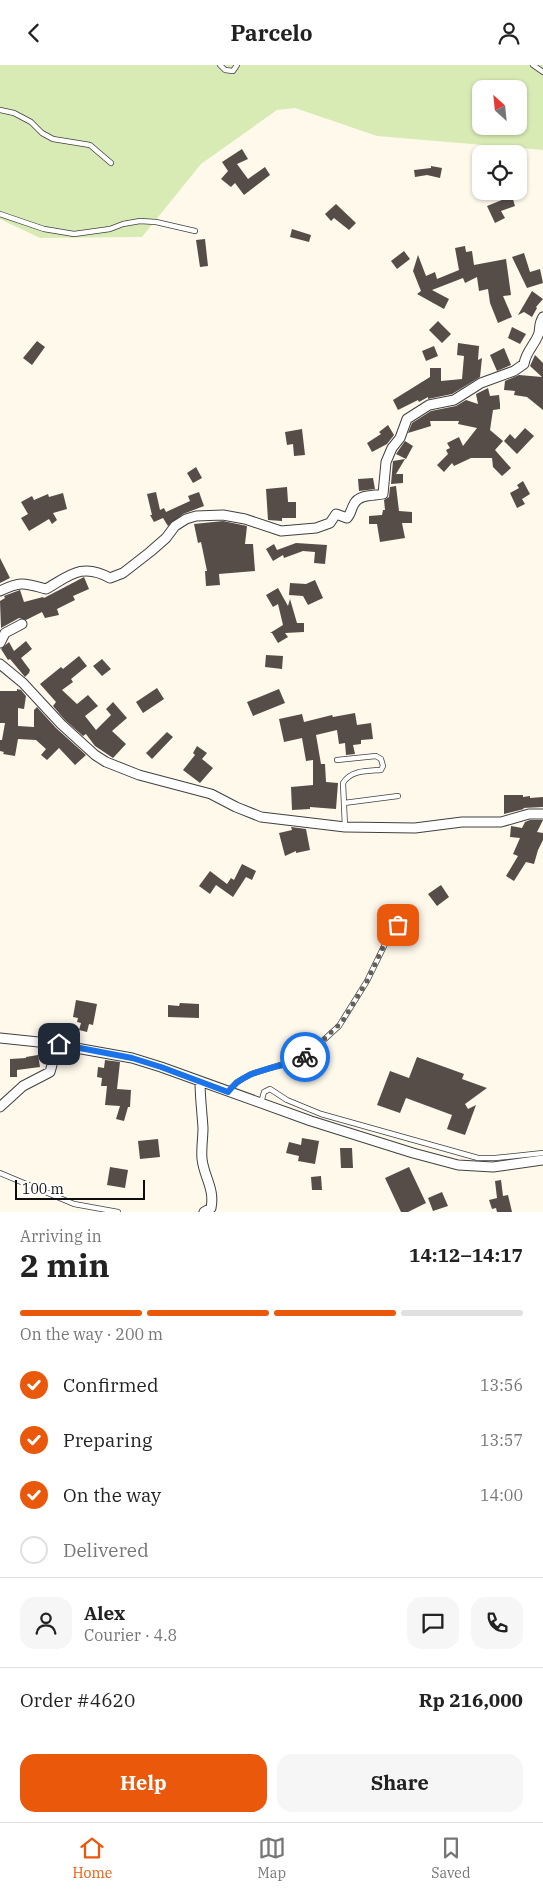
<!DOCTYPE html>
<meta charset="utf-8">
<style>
body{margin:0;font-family:"IBM Plex Serif",serif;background:#f6f6f6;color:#222;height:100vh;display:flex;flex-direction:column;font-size:19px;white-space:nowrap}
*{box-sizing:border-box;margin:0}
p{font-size:16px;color:#767676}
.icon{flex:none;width:28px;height:28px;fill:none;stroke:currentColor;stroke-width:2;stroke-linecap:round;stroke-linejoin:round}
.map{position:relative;height:1147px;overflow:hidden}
.drawer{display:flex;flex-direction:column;background:#fff;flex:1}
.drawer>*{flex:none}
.needle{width:32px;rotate:333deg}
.tools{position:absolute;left:472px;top:15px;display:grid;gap:10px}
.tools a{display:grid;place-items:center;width:55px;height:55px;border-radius:10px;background:#fff;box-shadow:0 1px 4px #0004;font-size:25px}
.scale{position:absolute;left:15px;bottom:12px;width:130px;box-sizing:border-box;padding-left:5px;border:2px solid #0d0d0d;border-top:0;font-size:14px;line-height:18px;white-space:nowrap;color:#0d0d0d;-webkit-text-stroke:4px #fff;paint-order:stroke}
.pin{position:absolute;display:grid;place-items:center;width:42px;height:42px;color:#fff;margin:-21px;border-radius:10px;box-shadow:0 2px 8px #0006}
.courier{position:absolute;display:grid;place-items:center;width:50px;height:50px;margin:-25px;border:4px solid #1a73e8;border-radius:50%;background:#fff;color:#222;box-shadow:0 1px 6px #0007}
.overview em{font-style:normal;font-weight:800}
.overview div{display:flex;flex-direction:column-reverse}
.overview{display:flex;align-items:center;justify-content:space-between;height:85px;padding:0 20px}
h1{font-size:32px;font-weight:800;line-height:38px}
.bar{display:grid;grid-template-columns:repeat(4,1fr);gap:8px 5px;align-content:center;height:60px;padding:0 20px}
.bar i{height:6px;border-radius:4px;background:#e0e0e0}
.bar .current{background:#ea580c}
.bar p{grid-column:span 4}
.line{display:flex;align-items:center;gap:12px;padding:0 20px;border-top:1px solid #e0e0e0}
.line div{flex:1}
.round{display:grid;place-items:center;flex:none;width:52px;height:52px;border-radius:15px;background:#f6f6f6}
ol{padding:0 20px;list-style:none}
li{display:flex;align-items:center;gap:15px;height:55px}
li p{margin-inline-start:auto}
li .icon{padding:5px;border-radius:50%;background:#ea580c;color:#fff;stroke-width:4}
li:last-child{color:#767676}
li i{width:28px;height:28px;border:2px solid #e0e0e0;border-radius:50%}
.action{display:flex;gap:10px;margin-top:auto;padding:10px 20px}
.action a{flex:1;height:58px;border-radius:15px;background:#ea580c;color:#fff;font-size:20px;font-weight:800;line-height:58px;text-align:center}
.action a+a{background:#f6f6f6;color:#222}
header{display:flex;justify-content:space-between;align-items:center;height:65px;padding:0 20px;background:#fff;font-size:22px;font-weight:800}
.tabs{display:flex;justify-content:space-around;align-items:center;height:70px;border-top:1px solid #e0e0e0;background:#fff;font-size:14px;color:#767676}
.tabs a{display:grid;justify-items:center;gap:2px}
.tabs .current{color:#ea580c}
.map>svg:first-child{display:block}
.green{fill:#d9ebb4;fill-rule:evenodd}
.building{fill:#564c48}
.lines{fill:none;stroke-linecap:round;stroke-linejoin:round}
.lane-casing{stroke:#404040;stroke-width:6}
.street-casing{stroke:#404040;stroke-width:11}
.lane{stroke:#fff;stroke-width:4.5}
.street{stroke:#fff;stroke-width:9}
.done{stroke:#62605b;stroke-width:5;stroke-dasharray:0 9}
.route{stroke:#1a73e8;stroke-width:6}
</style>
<header><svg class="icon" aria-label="back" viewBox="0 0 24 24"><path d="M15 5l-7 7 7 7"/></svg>Parcelo<svg class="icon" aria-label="person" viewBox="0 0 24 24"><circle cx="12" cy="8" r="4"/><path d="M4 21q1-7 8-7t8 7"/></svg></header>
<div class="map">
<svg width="543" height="1147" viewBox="0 0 543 1147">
<rect width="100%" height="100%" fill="#fff9ec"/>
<!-- green -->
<path class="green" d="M0 0H543V85L377 71 295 43 277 45 201 99 142 172 40 173 0 154ZM481 24H519V61H481Z"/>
<!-- building -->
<path class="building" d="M242 84 248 94 237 99 248 114 265 102 270 110 244 130 235 118 231 122 221 114 228 106 222 97Z
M431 101 442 103 440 113 427 110 415 112 414 105 431 103Z
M512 131 515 141 501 146 505 153 495 158 487 141Z
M336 139 356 158 349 165 334 153 331 156 325 149Z
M292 164 311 170 309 177 290 172Z
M205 174 208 201 200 202 196 175Z
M465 181 466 187 472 186 474 200 506 194 511 230 503 231 512 252 498 258 490 238 488 224 479 226 477 212 465 218 463 213 432 225 449 234 444 244 417 229 421 226 413 206 418 190 426 211 435 207 437 214 459 205 455 183Z
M404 186 410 194 397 204 391 196Z
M524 188 530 207 540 204 543 218 527 223 512 192Z
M532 226 543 234 536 242 537 243 532 252 524 247 518 250Z
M438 256 451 269 442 278 429 265Z
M512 262 526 269 520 279 508 273Z
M37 276 45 282 32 300 23 293Z
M458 278 479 281 478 295 482 293 480 312 452 329 428 334V332L419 337 418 335 398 345 393 335 430 312V303H441V316L462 314 464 291 457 290Z
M434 281 438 291 426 296 422 286Z
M504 283 511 300 497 306 490 290Z
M535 290 543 298V345L527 332 514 330 515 326 504 325 505 316 519 310 542 312 530 301Z
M488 323 490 331 499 330 500 339V344L493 345 490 365 503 376 495 385 511 403 502 411 493 402 492 393H471L454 401 452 398 444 407 437 400 448 389 446 385 450 383 447 378 459 372 463 381 477 363 458 359 459 356H430L431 361 408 368 412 358 431 346 456 341 466 335 478 339 476 329Z
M388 360 394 370 387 379 372 387 367 378 381 369 379 367Z
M525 363 534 371 517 389 504 376 510 369 515 374Z
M302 364 305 390 294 391 293 379 287 380 285 367Z
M405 376 413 381 406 394 396 389Z
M405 394 396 409H403V418L391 419 393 396Z
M196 402 202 413 193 418 187 408Z
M373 413 375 424 359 426 358 414Z
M523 416 530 429 522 434 525 439 517 443 510 428 519 423 517 420Z
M396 421 399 446 412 447V458H402L405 473 380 477 377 459H369V451L382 450 383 445H385L384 435 389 432 390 422Z
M287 422 288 437H296V453H282V456L268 455 266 424Z
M156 427 160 445 164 443 166 447 190 436 188 431 199 427 204 441 183 449 168 461 163 453 154 457 150 450H152L147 429Z
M63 428 67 444 53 448 57 455 52 459 49 454 29 466 21 453 28 449 21 437 32 431 34 435 48 429 49 432Z
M223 456 247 461 245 479H253L255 506 219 509 220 520 206 521 205 506H207L201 477 198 478 194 459Z
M296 478 327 480 325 499 314 498 315 487 303 486 284 493 283 490 273 496 266 484 274 479 277 485Z
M0 493 10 513 0 518Z
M84 512 89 524 73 531 75 535 57 544 59 550 45 553 42 547 26 555 19 553 1 563 0 536 5 533 4 531 20 525 24 537 43 532 44 533Z
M315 515 323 533 308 540 303 531 289 530 290 518 306 519Z
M278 523 288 541 290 534 297 558H304V567L285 568 288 572 278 578 272 568H270L283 560 278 539 273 542 266 530Z
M26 576 32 584 21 593 30 605 29 608 25 612 10 594 8 595 1 584 9 577 14 586Z
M266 590 283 591 282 604 265 602Z
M79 591 87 601 71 614 73 617 62 625 77 639 88 630 98 641 85 651 96 665 111 650 106 644 113 637 127 653 112 666 126 679 113 693 95 681 86 669 83 671 65 655 53 641 56 637 40 619 61 602 63 604Z
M102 594 111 604 102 611 93 601Z
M157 623 164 634 143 648 136 637Z
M17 624 21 625 26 631 24 644 18 643V661L34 662V645L37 642 56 663 86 690 75 700 59 683 47 695 41 690 46 684 36 675 18 674 15 691 3 689 4 687 0 686V675H2L5 658H0V626H17Z
M279 624 285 638 253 651 247 637Z
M355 648 357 660 371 658 373 674 361 675V679L353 680 355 689 346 690 345 678 339 679 337 665 316 670 321 699H325L326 717 338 718 336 744 310 742V744L292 745 291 722 313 720V695L306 696 302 673 284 677 279 654 302 649 304 657 332 650 333 652Z
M167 667 173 672 152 694 146 688Z
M197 681 207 688 202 694 213 703 200 718 183 705 195 690 193 688Z
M504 730H523V732L530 731V733L543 732V742L523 743 524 744 504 749Z
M530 755H543L537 767 543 768V775L538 785 534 799 526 797 514 816 506 811 518 791 513 789 520 773 510 772 511 761 522 763 525 757Z
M291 762 306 764 310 785 296 788V786L285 791 279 768 292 765Z
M242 799 256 806 252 815 246 812 233 832 216 820 210 829 199 821 210 806 227 819 231 813 234 815Z
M441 820 449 832 437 841 428 829Z
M76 935 97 939 93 960 89 959 87 967 79 965 81 958 77 957 78 953 73 952Z
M180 938 199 939V953L168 952V940L179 941Z
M38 990 40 1002 17 1005V1012H10V994L26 993V992Z
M417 992 464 1009 462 1014 487 1023 465 1039 468 1044 476 1040 465 1070 447 1064 452 1050 406 1033 400 1048 377 1040 390 1006 409 1013Z
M105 995 120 997 117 1024 131 1025 130 1042H128L124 1056 116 1054 120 1041 105 1040 107 1021H101L102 1013 97 1012 98 1002 104 1003Z
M302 1073 319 1076 315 1099 298 1096 299 1091 286 1088 289 1077 301 1080Z
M158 1074 160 1092 140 1094 138 1076Z
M340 1083H352L353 1103H341Z
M110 1102 128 1105 125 1123 107 1120Z
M409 1102 426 1138 408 1147H401L385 1113Z
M321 1111 322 1125H312L311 1112Z
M501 1115 503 1131 508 1130 512 1147H497L496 1143 492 1144 489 1135 497 1133 495 1116Z
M442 1127 448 1141 433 1146 428 1133Z"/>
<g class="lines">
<!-- lane casing -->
<g class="lane-casing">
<path id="lane" d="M220 0 225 5 233 6 237 0
M533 0 543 7
M0 45 14 48 31 57 42 68 53 74 90 80 111 98
M0 149 44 164 74 169 110 164 123 159 140 156 156 157 195 166
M337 695 376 691 381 694 383 701 381 705C367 706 351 705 343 718L345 762
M344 738 398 731
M229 1026 237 1017 251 1009 305 992 339 961 367 916 389 871 406 853
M261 1038 264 1027 270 1024 287 1035 321 1049 478 1093H495L543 1088
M0 1108 74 1139 118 1147"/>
</g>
<!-- street casing -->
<g class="street-casing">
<path id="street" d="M0 526C21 516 24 518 46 524 69 511 82 497 110 513L123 508 150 487 166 473 175 461 186 454 196 451 223 450 245 454 281 466 316 463 330 458 336 449 347 453C351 449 351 444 354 439 359 429 374 431 383 429L386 397 392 383 400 373 407 354 429 340 454 335 481 318 514 306 524 299C526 286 535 280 539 268 540 262 539 258 543 252
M0 578 5 568 22 559
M0 599 23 618 61 659 95 690 106 697 139 710 211 729 236 742 261 752 345 762 415 763 462 757H501L529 749H543
M0 973 48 978 132 993 161 1002 311 1056 413 1088 458 1100 493 1102 543 1095
M200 1016C200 1032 202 1047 203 1063 203 1073 201 1084 202 1094 204 1112 215 1124 211 1143L204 1147
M0 1042 23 1021 50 1007 52 1000 48 978"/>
</g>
<!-- lane -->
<use href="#lane" class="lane"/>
<!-- street -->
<use href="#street" class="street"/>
</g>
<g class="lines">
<!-- done -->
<path class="done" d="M305 992 342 957 367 916 386 876 398 860"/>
<!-- route -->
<path class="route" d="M59 979 132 993 161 1002 228 1027C246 1002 280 1005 305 992"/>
</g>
</svg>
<div class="tools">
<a><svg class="needle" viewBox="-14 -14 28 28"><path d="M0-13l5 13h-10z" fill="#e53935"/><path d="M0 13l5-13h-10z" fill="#767676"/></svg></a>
<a><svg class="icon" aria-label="locate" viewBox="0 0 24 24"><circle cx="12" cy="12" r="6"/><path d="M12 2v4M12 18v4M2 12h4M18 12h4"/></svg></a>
</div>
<div class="scale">100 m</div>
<div class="pin" style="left:398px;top:860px;background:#ea580c"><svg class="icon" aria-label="bag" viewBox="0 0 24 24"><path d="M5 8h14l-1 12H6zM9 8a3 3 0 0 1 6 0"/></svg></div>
<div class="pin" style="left:59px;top:979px;background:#1f2937"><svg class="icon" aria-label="home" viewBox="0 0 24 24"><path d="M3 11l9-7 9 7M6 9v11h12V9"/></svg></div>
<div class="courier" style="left:305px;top:992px"><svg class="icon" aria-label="bike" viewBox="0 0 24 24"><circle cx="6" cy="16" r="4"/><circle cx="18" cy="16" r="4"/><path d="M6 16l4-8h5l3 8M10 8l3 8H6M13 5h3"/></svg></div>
</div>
<section class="drawer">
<div class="overview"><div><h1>2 min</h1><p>Arriving in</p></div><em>14:12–14:17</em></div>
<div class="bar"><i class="current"></i><i class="current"></i><i class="current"></i><i></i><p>On the way · 200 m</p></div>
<ol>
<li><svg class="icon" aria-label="check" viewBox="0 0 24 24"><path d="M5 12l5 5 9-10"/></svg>Confirmed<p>13:56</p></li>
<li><svg class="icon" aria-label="check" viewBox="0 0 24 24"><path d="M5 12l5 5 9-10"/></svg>Preparing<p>13:57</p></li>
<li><svg class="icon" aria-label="check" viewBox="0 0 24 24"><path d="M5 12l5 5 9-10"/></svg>On the way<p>14:00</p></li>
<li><i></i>Delivered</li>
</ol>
<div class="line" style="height:90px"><a class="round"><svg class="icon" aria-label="person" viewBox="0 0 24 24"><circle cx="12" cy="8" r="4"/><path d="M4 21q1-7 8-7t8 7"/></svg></a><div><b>Alex</b><p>Courier · 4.8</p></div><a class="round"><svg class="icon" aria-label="chat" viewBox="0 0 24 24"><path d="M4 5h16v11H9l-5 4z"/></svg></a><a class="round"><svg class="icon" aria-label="phone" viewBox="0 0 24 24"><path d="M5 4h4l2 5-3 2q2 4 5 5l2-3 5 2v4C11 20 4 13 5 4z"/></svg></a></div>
<div class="line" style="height:65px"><div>Order #4620</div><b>Rp 216,000</b></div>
<div class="action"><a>Help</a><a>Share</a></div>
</section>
<nav class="tabs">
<a class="current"><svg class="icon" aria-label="home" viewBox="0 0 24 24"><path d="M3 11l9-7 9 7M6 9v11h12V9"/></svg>Home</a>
<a><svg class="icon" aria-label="map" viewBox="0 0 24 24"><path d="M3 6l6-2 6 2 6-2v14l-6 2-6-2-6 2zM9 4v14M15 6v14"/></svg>Map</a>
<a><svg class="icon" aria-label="saved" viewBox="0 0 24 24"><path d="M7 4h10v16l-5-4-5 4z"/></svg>Saved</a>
</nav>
